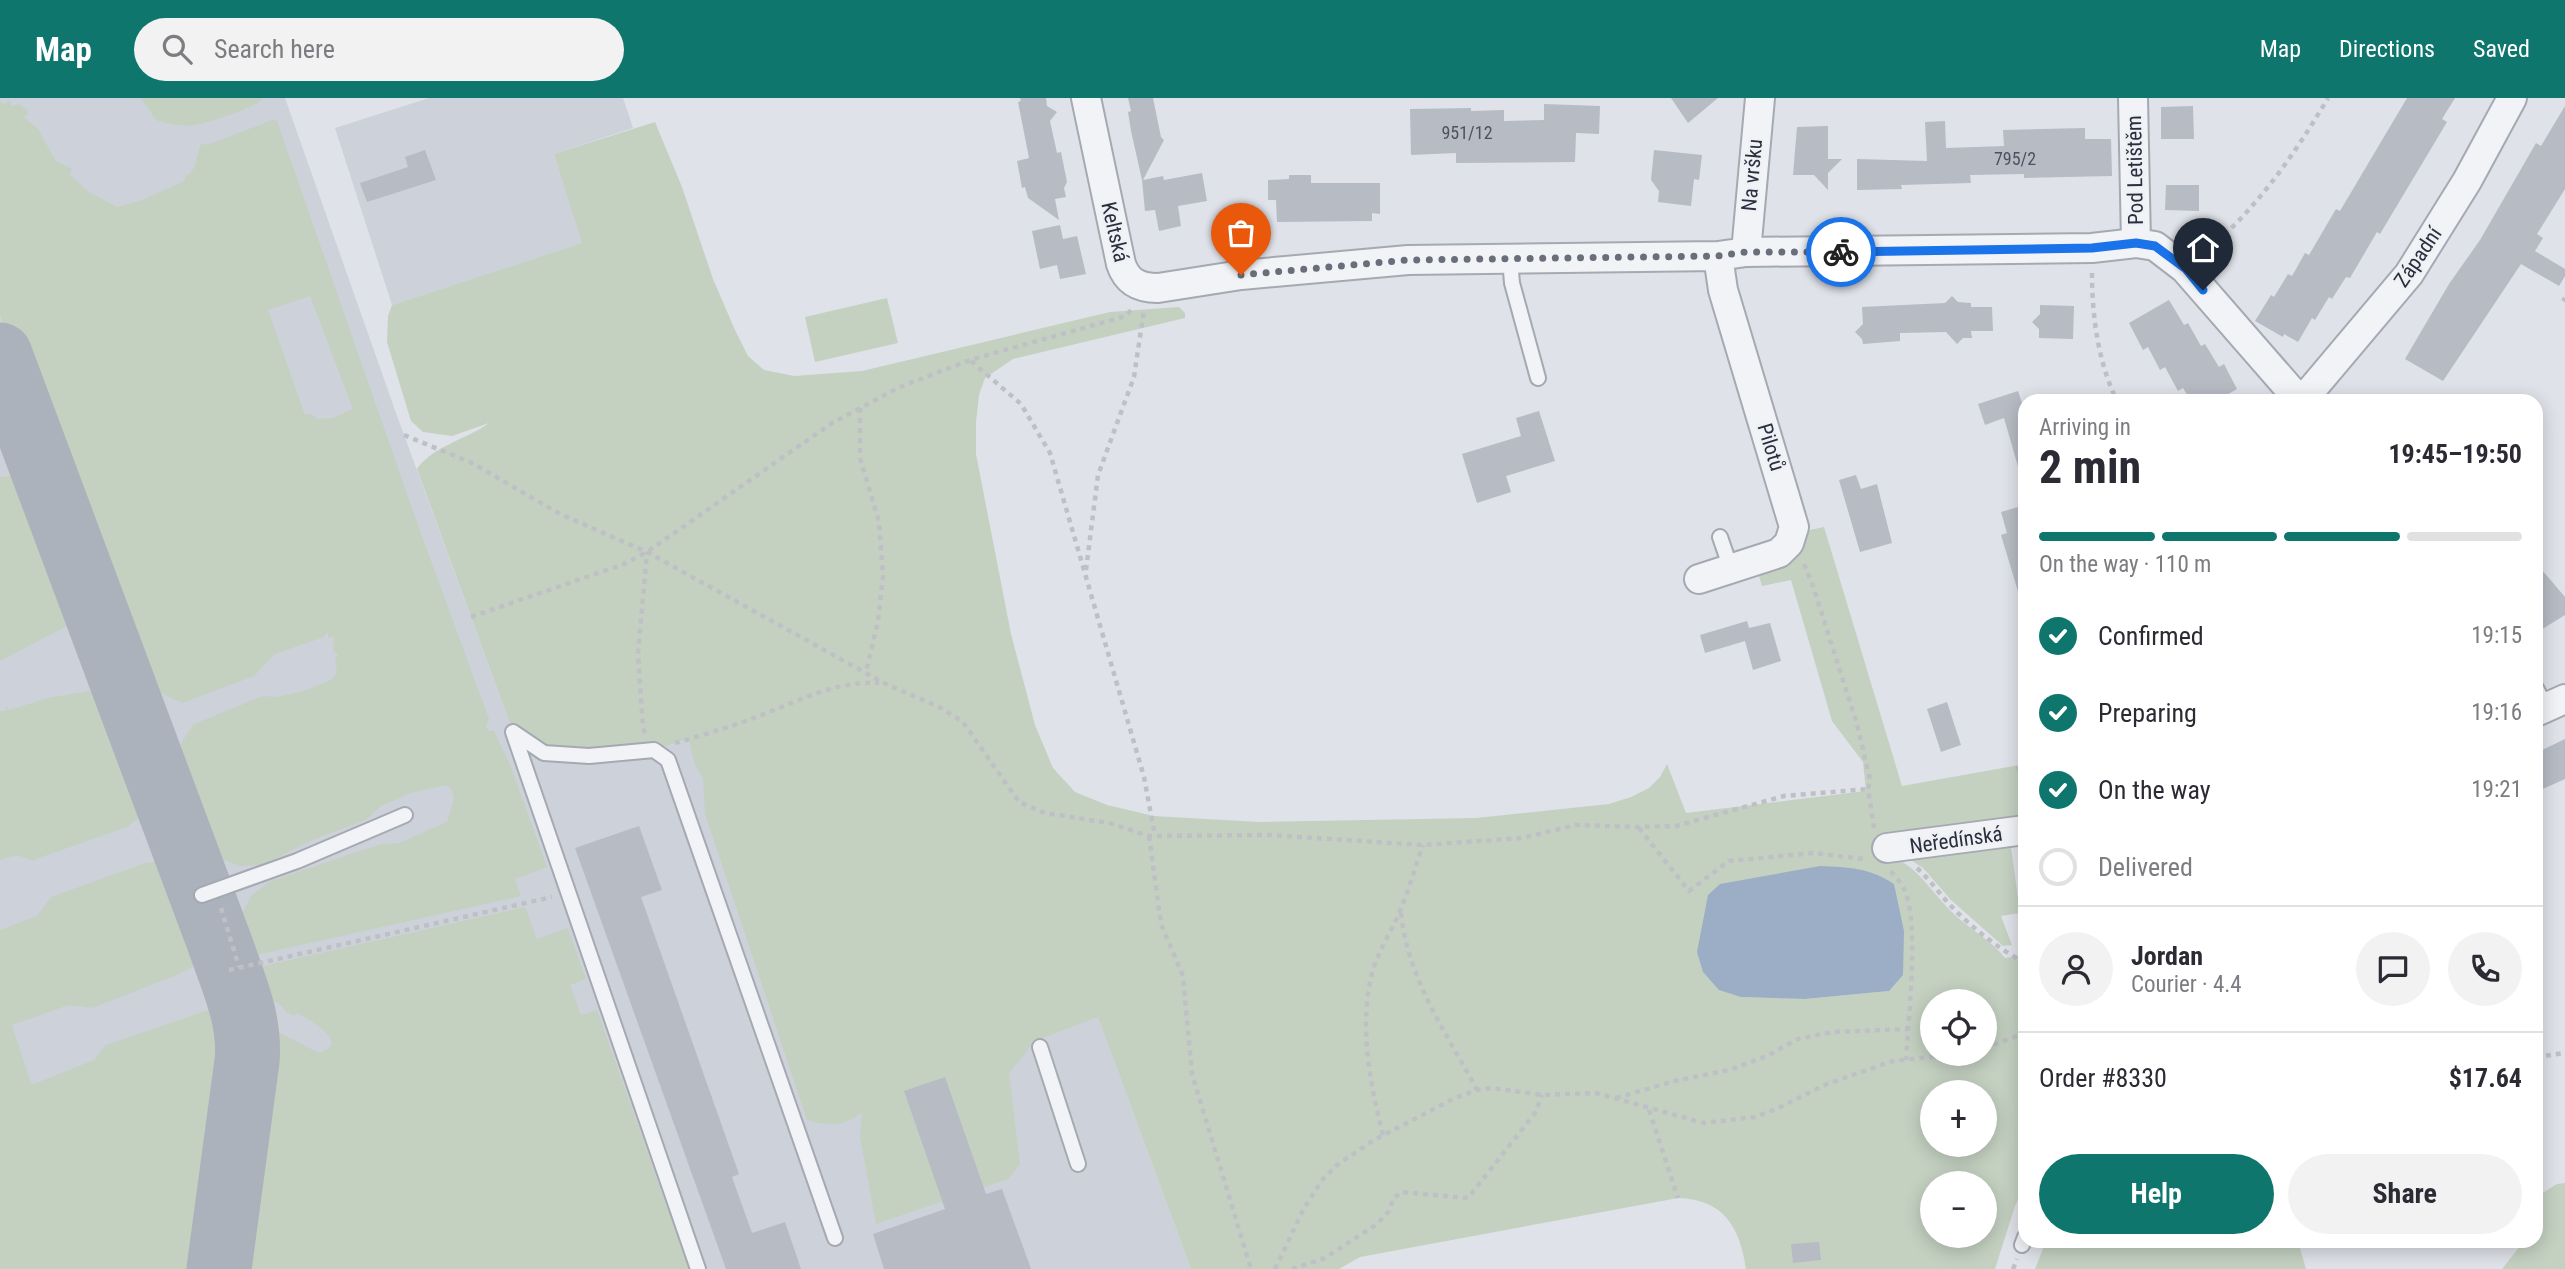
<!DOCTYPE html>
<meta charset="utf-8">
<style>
body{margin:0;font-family:"Roboto Condensed",sans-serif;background:#f2f2f3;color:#2b2b33;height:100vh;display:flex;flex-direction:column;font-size:26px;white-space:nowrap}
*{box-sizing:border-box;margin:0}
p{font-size:23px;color:#7c7c81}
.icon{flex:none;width:38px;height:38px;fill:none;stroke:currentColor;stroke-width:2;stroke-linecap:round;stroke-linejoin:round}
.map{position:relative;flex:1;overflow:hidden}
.side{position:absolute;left:2018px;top:296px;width:525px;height:854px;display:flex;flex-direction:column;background:#fff;border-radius:21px;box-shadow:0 4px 18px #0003}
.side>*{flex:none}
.fabs{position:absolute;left:1920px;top:891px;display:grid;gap:14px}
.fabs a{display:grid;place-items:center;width:77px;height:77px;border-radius:50%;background:#fff;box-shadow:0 4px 18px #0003;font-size:35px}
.pin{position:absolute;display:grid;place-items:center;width:60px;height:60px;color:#fff;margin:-72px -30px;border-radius:50% 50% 50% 0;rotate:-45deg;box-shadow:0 0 7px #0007}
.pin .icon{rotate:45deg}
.courier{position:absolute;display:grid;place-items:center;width:70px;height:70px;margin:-35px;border:5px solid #1a73e8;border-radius:50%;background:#fff;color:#222;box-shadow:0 2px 9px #0007}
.summary em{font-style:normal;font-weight:700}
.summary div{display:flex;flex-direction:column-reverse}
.summary{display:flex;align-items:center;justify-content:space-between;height:119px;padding:0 21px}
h1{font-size:46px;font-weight:700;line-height:52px}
.bar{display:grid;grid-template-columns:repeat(4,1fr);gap:10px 7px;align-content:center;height:84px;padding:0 21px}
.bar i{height:9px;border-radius:5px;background:#e1e1e2}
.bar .selected{background:#0f766e}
.bar p{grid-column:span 4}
.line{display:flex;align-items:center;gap:18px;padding:0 21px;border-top:2px solid #e1e1e2}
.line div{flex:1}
.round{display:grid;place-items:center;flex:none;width:74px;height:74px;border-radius:37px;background:#f2f2f3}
ol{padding:0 21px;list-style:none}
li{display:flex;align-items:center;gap:21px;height:77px}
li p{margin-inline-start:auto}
li .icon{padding:7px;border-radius:50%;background:#0f766e;color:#fff;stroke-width:4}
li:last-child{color:#7c7c81}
li i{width:38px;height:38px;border:4px solid #e1e1e2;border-radius:50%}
.button{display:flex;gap:14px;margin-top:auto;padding:14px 21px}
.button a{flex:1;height:80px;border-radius:42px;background:#0f766e;color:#fff;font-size:28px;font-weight:700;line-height:80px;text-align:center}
.button a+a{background:#f2f2f3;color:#2b2b33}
header{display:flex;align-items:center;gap:42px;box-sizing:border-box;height:98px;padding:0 35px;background:#0f766e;color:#fff}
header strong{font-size:33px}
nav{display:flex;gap:38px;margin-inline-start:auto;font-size:24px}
.search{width:490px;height:63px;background:#f2f2f3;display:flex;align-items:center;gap:18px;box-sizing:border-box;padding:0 24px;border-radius:38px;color:#7c7c81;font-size:26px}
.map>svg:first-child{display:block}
.built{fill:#cdd1da}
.green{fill:#c4d1c1;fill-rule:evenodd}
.water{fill:#9caec6}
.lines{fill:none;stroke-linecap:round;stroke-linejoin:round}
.taxiway{stroke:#acb2bc;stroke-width:65}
.building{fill:#b7bbc4}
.service-casing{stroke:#a5a9b2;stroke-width:18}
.minor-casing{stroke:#a5a9b2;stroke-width:32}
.path{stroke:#bec0c6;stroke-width:4.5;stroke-dasharray:5 5;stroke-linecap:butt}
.service{stroke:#f2f3f6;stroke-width:14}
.minor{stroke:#f2f3f6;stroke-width:28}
.done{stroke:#696e7a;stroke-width:7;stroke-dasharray:0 12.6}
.route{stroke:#1a73e8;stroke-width:9}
.labels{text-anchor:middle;stroke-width:5;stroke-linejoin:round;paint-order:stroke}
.number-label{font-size:18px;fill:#4c5260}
.street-label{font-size:21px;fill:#292f3e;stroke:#eff1f5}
</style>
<header>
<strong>Map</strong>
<div class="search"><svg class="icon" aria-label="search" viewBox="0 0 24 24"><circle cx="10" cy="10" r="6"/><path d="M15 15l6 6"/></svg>Search here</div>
<nav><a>Map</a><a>Directions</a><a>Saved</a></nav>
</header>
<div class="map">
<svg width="2565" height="1171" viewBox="0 0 2565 1171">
<rect width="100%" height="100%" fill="#dfe2e8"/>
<!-- built -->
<path class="built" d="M0 0H285L396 315 513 634 654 652 748 623 1019 704 1191 1171H0Z
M429 0H623L633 30 554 56 583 145 392 207 335 30Z"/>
<!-- green -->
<path class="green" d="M141 0H263C254 11 210 24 195 27 183 29 168 26 156 22Z
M11 2V8L19 6 27 12 28 16 24 19 38 31 56 63 72 71 70 77 89 94 117 109 140 103 182 84 185 81V76L187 78 194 70 201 45 207 47 272 22 277 23 419 430 489 621 486 628 489 633H494L510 666 547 769 515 781 521 798 247 859 246 856 235 850 232 840 242 815 252 797 269 784 363 752 382 746 399 745 447 724 454 701 452 692 448 688H442L410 695 393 703 382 707 366 722 315 741 263 767 240 768 211 757 196 745 170 676 183 642 194 626 263 598 277 599 304 593 331 582 337 575 335 562 338 557 333 553 334 540 328 539V534L324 539 275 556 254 578 182 605 145 588 136 578 0 217V4L5 6ZM310 198 353 311 332 320 318 321 311 316 305 317 268 212Z
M655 24 682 89 713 181 735 232 748 258 764 272 794 278 862 273 1110 214 1179 209 1185 215V220L1013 261 985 280 979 297 976 324V356L1011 536 1035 627 1053 670 1075 694 1107 707 1154 718 1259 724 1476 720 1609 706 1631 699 1649 690 1660 679 1667 666 1686 715 1866 693 1863 664 1832 623 1791 482 1762 488 1757 471 1800 434 1824 429 1902 688 2025 666V746L2011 749 2020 815 2001 818 2012 847 2003 848 1951 802 1923 770 1888 747 1886 755C1921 771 1926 788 1951 813 1968 831 1991 841 2005 860L2025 857V1087L2015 1108 1995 1171H1746C1740 1130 1724 1101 1678 1100L1360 1159 1339 1171H1191L1098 919 1035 943 1009 975 1020 1066 1008 1081 876 1126 860 1039 862 1015C844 1028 828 1029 807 1022L705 716 703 680 694 665 689 641 654 652 544 655 513 634 417 371C433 348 467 341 489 325L452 338 423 334 411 323 387 244 388 218 392 207 582 145 554 56ZM1889 893 1805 901 1741 899ZM1932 903H1984V956H1932ZM1932 994H1984V1046H1932ZM1932 1085H1984V1138H1932Z
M887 200 898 245 815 264 805 219Z
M32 376 86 518 0 563V379Z
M110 586 154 703 145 716 127 729 39 760 33 763C20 756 13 757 0 762V613H6V608L9 612 48 600 106 590Z
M162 763 178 767 181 772 208 850 195 868 177 877 92 910 69 907 12 927 31 985 34 986 94 962 106 947 214 910 229 917 233 916 239 946 204 1171H0V832L37 818 51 799 145 765Z
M525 809 537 841 568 830 586 881 570 887 581 917 597 912 689 1171H231L264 927 319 955 329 950 332 945C328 931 309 922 297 915L295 916V918L286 914 282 908 252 891 245 875 250 874V871Z
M2565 1085V1171H2502L2524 1143H2536V1113L2541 1096 2557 1086Z
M2046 1143H2135L2151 1150 2154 1143H2298L2306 1171H2035Z"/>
<!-- water -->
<path class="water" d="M1820 768C1848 769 1870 770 1894 786L1904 833 1903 877 1889 893 1805 901 1741 899 1719 892 1703 874 1697 854 1708 797 1720 786Z"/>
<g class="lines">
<!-- taxiway -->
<path class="taxiway" d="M0 257 220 846C233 884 251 922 247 963L219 1171"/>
</g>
<!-- building -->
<path class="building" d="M1020 0H1046L1047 8 1057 14 1050 23 1057 55 1061 54 1067 84 1064 90 1066 99 1055 101 1059 122 1028 100 1025 89 1022 90 1017 63 1029 60 1018 4 1021 3Z
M1128 0H1153L1161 39 1164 42 1143 82 1163 78 1164 82 1202 75 1207 103 1178 108 1181 128 1159 133 1155 112 1145 113 1142 82 1131 33 1128 14 1131 13Z
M1671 0H1718L1688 25Z
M2407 0H2455L2442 21 2447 24 2380 136 2377 134 2350 180 2346 179 2332 201 2329 199 2315 222 2312 220 2298 244 2284 236 2283 239 2255 223 2271 197 2274 199 2288 176 2292 178 2305 155 2309 157 2336 111 2340 113Z
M1544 6 1600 8 1599 36 1576 35 1575 64 1456 65V55L1411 57 1410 11 1471 10V13L1504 12V23L1544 22Z
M2193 8 2194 41H2161V9Z
M2565 8V91L2537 136 2543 140 2535 153 2565 171V178L2559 188 2521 166 2443 283 2405 261 2449 186 2480 142 2536 45 2541 48Z
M1945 23 1946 50 2004 48 2003 32 2085 30V41H2111L2112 78 2024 80V76L1970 77 1971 85 1901 87 1902 91 1857 92V61L1927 63 1925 24Z
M1828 28V61H1842L1828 75V92L1814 77H1793L1797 29Z
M425 52 436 82 367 104 360 85 408 69 405 59Z
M1654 52 1702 57 1699 82 1694 81 1691 108 1658 104 1659 93 1651 82Z
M1289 77H1311V85H1380V116L1372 115V123L1277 124 1276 102H1268V82L1289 81Z
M2166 87H2199V113L2165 112Z
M1060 127 1063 141 1077 138 1086 176 1060 181 1057 167 1040 171 1032 133Z
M1952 198 1958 204 1971 205V209H1992L1993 233H1971L1972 240H1963L1957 246 1946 234 1900 235V243L1863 246 1862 241 1855 234 1863 226 1862 209 1945 205Z
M2169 202 2184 227 2188 225 2201 248 2205 246 2219 269 2224 266 2237 291 2216 303H2191L2183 290 2178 293 2165 269 2160 272 2148 249 2143 252 2129 225Z
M2040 207 2074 208 2073 241 2039 240V231L2032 224 2040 216Z
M2018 293 2025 314V372H2019L2004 320 1985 327 1978 306Z
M1539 313 1555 363 1506 378 1511 394 1477 405 1462 356 1521 338 1516 320Z
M1856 377 1861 391 1877 386 1892 445 1860 454 1839 382Z
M2025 407V499L2020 500 2001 437 2007 435 2001 414Z
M2536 465 2565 499V517L2536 535Z
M1747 523 1749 530 1770 525 1781 563 1753 572 1745 543 1705 555 1700 537Z
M1947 604 1961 647 1941 654 1927 611Z
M2565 641V681L2536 694V655Z
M639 728 662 792 641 799 739 1076 732 1079 752 1135 785 1124 801 1171H726L575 750Z
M945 979 986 1096 1002 1091 1031 1171H884L873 1136 945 1111 904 993Z
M1819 1144 1821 1162 1793 1165 1791 1146Z"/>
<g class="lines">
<!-- service casing -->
<g class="service-casing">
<path id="service" d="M1510 161 1512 185 1538 280
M1720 439 1731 471
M2536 590 2546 610
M513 634 544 655 589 658 654 652 668 662 835 1140
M513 634 698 1171
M202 797 297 763 405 717
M1040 949 1078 1066
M2022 1147 2025 1139"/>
</g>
<!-- minor casing -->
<g class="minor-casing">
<path id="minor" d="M1086 0 1121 166C1127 184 1139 190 1158 190L1241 177 1408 162 1718 158 1746 154 2092 150 2136 145 2155 148 2185 171 2300 303
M2133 0 2136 145
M1746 154 1760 0
M2302 303 2409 176 2467 83 2512 0
M1699 481 1779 455 1789 445 1794 429 1723 192 1718 158
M2536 614 2565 601
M1887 750 2025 732"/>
</g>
<!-- path -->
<path class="path" d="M2202 157C2255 113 2293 59 2328 0
M2092 175C2092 218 2098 264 2117 303
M2563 203 2565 200
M971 263 1021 306 1050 355 1144 679 1155 738
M860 310V360L879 424 883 478 878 523 866 574
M404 337 472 365 560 416 647 454 884 585 939 609 963 624 1019 704 1045 715 1109 725 1149 738 1268 737 1423 747 1522 740 1576 727 1638 729 1676 728 1784 698 1868 691
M1804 466 1813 488 1857 626 1870 681 1868 691 1874 730
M1086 472 1098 377 1134 279 1144 212
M471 519 624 466 647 454 832 325 900 289 970 262 1126 218 1133 210
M645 635 643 630 638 556 647 454
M675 645C699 638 724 631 748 622 791 607 833 582 879 585
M2018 668 2025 697
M1639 730 1689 793 1729 763 1813 755 1865 761
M1149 738 1161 826 1183 878 1192 976 1251 1171
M1917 770C1930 782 1939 795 1950 807 1971 829 1999 851 2025 865
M1891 773C1895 779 1901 784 1904 791 1920 822 1908 923 1906 962
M221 810 239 869
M1401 815C1408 882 1446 934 1477 992
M229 872 552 799
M1984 950 2025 935
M2536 959 2565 955
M1616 1000 1675 983 1729 972 1767 958 1798 941 1833 934 1907 931
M1649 1012 1678 1100
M1383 1037C1370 986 1358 924 1373 872 1379 851 1392 833 1400 813 1409 792 1415 769 1423 747
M1275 1171 1304 1110 1323 1081 1337 1067 1374 1042 1453 1001 1477 992 1492 990 1542 997 1596 995 1704 1025 1755 1019 1776 1011 1827 986 1893 963 1959 956
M1292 1171 1325 1160 1377 1126 1389 1113 1393 1101 1401 1094 1468 1100 1535 1015 1542 997
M2013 1171 2017 1161"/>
<!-- service -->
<use href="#service" class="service"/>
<!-- minor -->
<use href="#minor" class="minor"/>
</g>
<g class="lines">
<!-- done -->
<path class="done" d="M1241 177 1408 162 1718 158 1746 154H1841"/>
<!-- route -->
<path class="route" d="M1841 154 2092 150 2136 145 2155 148 2186 171 2203 192"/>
</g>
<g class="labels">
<!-- number labels -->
<g class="number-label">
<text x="1467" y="41">951/12</text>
<text x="2015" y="67">795/2</text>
</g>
<!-- street labels -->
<g class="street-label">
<text transform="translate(2135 72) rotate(-91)" y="7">Pod Letištěm</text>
<text transform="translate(1752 77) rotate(-85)" y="7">Na vršku</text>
<text transform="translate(1115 134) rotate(77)" y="7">Keltská</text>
<text transform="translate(2418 159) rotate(-56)" y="7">Západní</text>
<text transform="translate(1771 349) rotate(73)" y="7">Pilotů</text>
<text transform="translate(1956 742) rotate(-8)" y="7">Neředínská</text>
</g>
</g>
</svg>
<div class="fabs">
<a><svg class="icon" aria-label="locate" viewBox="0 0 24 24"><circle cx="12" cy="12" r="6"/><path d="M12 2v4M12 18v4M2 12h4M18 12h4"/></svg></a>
<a>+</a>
<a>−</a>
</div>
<div class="pin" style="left:1241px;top:177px;background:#ea580c"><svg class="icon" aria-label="bag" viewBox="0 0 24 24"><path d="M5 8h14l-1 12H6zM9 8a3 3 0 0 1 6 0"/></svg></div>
<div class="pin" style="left:2203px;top:192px;background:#1f2937"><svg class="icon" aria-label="home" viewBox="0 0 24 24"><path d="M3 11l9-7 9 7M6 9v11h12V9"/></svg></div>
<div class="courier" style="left:1841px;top:154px"><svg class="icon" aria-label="bike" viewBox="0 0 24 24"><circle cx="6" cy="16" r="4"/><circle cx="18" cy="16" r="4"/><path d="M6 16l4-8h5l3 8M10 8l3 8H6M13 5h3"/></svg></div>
<section class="side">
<div class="summary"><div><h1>2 min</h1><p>Arriving in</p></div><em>19:45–19:50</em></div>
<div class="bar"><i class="selected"></i><i class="selected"></i><i class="selected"></i><i></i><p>On the way · 110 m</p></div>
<ol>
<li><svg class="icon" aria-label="check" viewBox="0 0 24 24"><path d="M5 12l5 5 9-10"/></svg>Confirmed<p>19:15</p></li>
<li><svg class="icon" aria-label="check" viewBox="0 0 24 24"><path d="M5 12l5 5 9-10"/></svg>Preparing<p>19:16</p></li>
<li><svg class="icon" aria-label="check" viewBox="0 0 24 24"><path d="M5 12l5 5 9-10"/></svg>On the way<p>19:21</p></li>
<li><i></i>Delivered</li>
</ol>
<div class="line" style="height:126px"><a class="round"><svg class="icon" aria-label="person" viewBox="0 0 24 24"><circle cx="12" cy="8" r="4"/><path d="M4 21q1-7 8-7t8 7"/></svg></a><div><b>Jordan</b><p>Courier · 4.4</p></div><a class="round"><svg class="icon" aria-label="chat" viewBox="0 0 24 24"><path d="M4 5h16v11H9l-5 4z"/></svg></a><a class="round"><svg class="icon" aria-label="phone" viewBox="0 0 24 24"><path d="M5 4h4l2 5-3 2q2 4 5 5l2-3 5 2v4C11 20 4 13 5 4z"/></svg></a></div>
<div class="line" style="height:91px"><div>Order #8330</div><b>$17.64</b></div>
<div class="button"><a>Help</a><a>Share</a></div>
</section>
</div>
